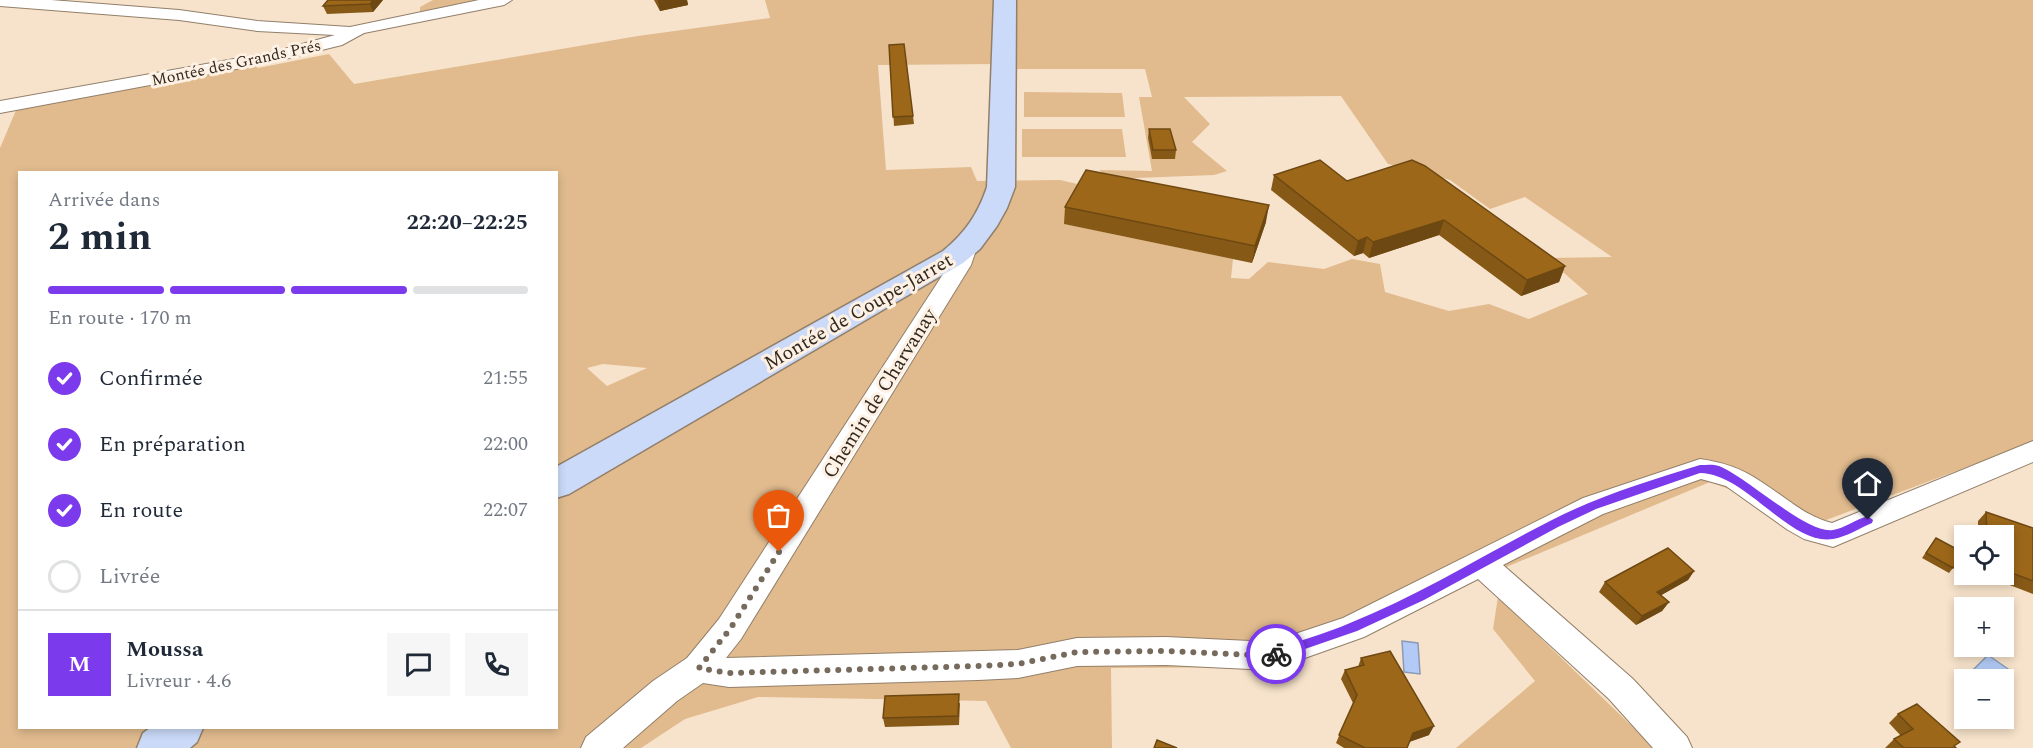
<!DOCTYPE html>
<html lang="fr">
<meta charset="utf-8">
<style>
body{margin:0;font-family:Spectral,serif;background:#f6f6f7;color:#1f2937;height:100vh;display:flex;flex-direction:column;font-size:22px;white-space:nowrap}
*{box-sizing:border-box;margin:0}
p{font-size:20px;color:#747a83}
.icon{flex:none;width:33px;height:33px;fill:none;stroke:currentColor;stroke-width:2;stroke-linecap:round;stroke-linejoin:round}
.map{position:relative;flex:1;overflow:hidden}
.sheet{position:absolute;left:18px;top:171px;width:540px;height:558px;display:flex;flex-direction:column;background:#fff;border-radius:0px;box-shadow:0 3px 9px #0003}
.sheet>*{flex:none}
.fabs{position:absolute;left:1954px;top:525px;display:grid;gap:12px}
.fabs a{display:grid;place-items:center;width:60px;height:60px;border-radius:0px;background:#fff;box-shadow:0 3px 9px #0003;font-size:30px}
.pin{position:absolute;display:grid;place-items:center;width:51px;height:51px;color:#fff;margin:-62px -26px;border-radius:50% 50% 50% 0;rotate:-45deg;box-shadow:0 0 6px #0007}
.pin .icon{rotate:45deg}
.courier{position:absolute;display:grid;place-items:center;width:60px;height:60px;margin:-30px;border:4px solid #7c3aed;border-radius:50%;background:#fff;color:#222;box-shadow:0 2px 8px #0007}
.summary em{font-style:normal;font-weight:700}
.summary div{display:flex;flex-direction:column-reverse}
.summary{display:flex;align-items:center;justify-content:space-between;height:102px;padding:0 30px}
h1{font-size:39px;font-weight:700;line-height:45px}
.bar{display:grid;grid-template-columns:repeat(4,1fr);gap:9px 6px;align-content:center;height:72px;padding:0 30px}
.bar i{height:8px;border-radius:4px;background:#e0e1e3}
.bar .current{background:#7c3aed}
.bar p{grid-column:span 4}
.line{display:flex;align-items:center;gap:15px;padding:0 30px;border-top:2px solid #e0e1e3}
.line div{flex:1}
.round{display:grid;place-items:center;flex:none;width:63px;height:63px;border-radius:0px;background:#f6f6f7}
ol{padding:0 30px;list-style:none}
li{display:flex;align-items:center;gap:18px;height:66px}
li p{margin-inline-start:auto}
li .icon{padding:6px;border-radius:50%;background:#7c3aed;color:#fff;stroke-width:4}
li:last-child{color:#747a83}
li i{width:33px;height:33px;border:3px solid #e0e1e3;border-radius:50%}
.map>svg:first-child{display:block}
.green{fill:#e1bb8e;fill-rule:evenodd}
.water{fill:#b2caf5;stroke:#8b9ab5;stroke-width:1.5}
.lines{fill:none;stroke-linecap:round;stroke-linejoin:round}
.minor-casing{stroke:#927f6a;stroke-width:2}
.secondary-casing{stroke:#927f6a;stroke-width:3}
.minor{fill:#fff;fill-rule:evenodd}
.secondary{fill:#cadaf8;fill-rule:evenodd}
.wall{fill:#865916}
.shaded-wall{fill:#6d4812}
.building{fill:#9c6719;stroke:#6d4812;stroke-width:1.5}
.route{fill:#7c3aed}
.done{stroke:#766a5c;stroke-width:6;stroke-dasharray:0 10.8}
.labels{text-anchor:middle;stroke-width:6;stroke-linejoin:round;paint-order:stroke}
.far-street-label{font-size:16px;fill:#302920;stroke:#fef1e3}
.street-label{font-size:20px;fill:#302920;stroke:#fef1e3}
</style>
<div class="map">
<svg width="2033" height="748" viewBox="0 0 2033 748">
<rect width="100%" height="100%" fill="#f7e3cb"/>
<!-- green -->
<path class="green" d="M433 0H494L420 14V7Z
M765 0H999L998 64 878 65 886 170 971 167 977 181 1060 180 1086 186 1065 224 1233 259 1231 278 1249 279 1268 262 1324 269 1352 259 1380 264 1385 292 1449 311 1489 304 1529 319 1588 294 1547 258 1612 257 1525 197 1490 209 1450 180 1388 164 1341 96 1184 97 1210 124 1192 142 1227 171 1214 175 1111 179 1099 170 1152 171 1139 97H1152L1145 69H1012L1013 0H2033V442L1821 522 1755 489 1731 490 1710 482 1267 667 1111 668 1112 748H1011L986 701 758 697 685 719 641 748H0V148L17 108 253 64 258 68 329 54 354 84 638 36 770 18ZM20 172H556V728H20ZM603 364 647 368 607 386 587 368Z
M1024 92 1122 93 1125 117H1024Z
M1022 129H1122L1126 157H1022Z
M1498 597 1640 734 1653 748H1456L1535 681 1493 629Z"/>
<!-- water -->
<path class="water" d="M1402 641 1418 643 1420 674 1404 672Z
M1988 655 2011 671 2003 679H1964Z"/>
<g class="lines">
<!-- minor casing -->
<g class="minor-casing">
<path id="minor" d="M0 0H51L179 10 257 21 350 27 479 0H512L504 5 364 33 342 45 273 62 0 113V101L273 52 335 35 257 31 179 20 0 6Z
M966 240 974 242 977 247 971 265 741 639 726 658 1018 650 1077 638 1166 637 1271 642 1343 618 1583 498 1700 459C1722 462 1741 468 1760 481 1784 496 1804 516 1832 523L2033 441V462L1833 547 1804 539 1788 530 1726 486 1701 479 1603 514 1503 565 1633 679 1687 737 1692 748H1653L1609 699 1478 579 1364 637 1271 670 1166 665 1077 666 1018 678 978 680 729 687 703 683 677 701 623 748H581L586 737 653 681 687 658 719 619 949 265 958 242Z"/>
</g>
<!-- secondary casing -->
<g class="secondary-casing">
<path id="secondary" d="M994 0H1016L1015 187 1007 208 997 226 980 249 963 263 569 494 556 498V467L943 251C965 233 978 214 987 187Z
M150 728H203L197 742 190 748H137L143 733Z"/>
</g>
<!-- minor -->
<use href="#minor" class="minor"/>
<!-- secondary -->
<use href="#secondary" class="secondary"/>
</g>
<!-- wall -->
<path class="wall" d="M383 0 373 12 327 14 323 6Z
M654 0H687L688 5 660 11Z
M889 45 913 116 914 124 894 126Z
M1149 129 1176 150 1175 159H1152L1148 138Z
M1274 175 1347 181 1565 266 1559 282 1521 296 1439 235 1369 258 1363 253 1354 256 1271 190Z
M1065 207 1266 222 1252 263 1064 224Z
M1986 512 2033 528V594L1981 574H2004V536H1978V521Z
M1936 538 1953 568 1949 573 1922 558Z
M1694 571 1688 580 1661 595 1669 602 1662 611 1636 625 1599 592 1605 582Z
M1361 658 1429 735 1409 742 1407 748H1344L1336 743 1353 703 1341 679 1345 670 1358 667Z
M960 703 959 725 885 727 883 718Z
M1898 714 1955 747 1956 748H1885L1894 739 1901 736 1889 723Z"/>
<!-- shaded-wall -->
<path class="shaded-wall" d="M373 0H383L373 12 370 4Z
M658 0H687L688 5 660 11Z
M1269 205 1266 222 1252 263 1255 246Z
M1444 220 1439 235 1369 258 1373 242Z
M1367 237 1363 253 1354 256 1358 241Z
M1565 266 1559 282 1521 296 1527 280Z
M1694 571 1688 580 1651 601 1657 592Z
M1669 602 1662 611 1636 625 1642 616Z
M1434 726 1429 735 1409 742 1413 733Z"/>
<!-- building -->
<path class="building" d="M328 0H373L370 4 323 6Z
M904 44 913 116 893 117 889 45Z
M1149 129H1170L1176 150H1153Z
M1320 160 1347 181 1412 160 1425 166 1565 266 1527 280 1444 220 1373 242 1367 237 1358 241 1274 175Z
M1086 170 1269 205 1255 246 1065 207Z
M1986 512 2033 528V581L2004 570V536H1987Z
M1936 538 1964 553 1953 568 1926 553Z
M1668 548 1694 571 1657 592 1669 602 1642 616 1605 582Z
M1390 651 1434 726 1413 733 1407 748H1365L1339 735 1357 695 1345 670 1364 665 1361 658Z
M959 694 958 716 883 718 885 696Z
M1917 704 1960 742 1954 746 1956 748H1904L1894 739 1913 729 1898 714Z
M1157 740 1177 748H1154Z"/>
<!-- route -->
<path class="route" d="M1700 465C1706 465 1713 464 1719 466 1747 477 1808 535 1833 530 1845 528 1856 519 1868 516L1873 520 1872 523C1860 528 1846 537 1833 539 1790 546 1747 474 1700 473L1596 509 1558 527 1424 600 1357 631 1276 659 1270 654 1272 650C1298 641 1325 634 1350 623 1420 595 1483 555 1550 521 1598 496 1649 481 1700 465Z"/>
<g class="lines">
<!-- done -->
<path class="done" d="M779 552 730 629 699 668 729 673 978 666 1018 664 1077 652 1166 651 1271 656 1276 654"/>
</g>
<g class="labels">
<!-- far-street labels -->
<g class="far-street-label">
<text transform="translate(236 62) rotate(-12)" y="6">Montée des Grands Prés</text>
</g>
<!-- street labels -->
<g class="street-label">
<text transform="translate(858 311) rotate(-30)" y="7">Montée de Coupe-Jarret</text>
<text transform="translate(879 393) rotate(-58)" y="7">Chemin de Charvanay</text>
</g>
</g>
</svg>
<div class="fabs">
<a><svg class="icon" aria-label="locate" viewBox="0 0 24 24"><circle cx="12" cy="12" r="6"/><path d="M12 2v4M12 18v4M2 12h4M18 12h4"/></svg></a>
<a>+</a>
<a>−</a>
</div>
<div class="pin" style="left:779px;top:552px;background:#ea580c"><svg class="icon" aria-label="bag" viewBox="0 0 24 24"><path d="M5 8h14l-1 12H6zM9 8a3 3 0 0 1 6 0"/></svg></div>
<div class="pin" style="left:1868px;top:520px;background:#1f2937"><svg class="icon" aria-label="home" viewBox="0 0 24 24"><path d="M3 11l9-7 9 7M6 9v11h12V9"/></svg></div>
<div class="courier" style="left:1276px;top:654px"><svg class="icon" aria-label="bike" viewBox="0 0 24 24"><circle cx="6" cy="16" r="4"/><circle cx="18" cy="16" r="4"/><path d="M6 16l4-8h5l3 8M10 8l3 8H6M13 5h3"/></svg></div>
<section class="sheet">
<div class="summary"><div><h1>2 min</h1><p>Arrivée dans</p></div><em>22:20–22:25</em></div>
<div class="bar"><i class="current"></i><i class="current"></i><i class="current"></i><i></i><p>En route · 170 m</p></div>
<ol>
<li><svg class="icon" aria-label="check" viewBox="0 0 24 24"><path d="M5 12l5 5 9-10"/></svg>Confirmée<p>21:55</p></li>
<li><svg class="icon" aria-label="check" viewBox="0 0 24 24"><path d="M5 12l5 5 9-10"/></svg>En préparation<p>22:00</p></li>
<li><svg class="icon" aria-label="check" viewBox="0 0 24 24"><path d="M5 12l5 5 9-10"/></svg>En route<p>22:07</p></li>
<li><i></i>Livrée</li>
</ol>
<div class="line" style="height:108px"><b class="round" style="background:#7c3aed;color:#fff">M</b><div><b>Moussa</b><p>Livreur · 4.6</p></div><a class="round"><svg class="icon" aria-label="chat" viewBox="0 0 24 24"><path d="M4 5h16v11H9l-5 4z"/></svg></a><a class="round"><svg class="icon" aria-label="phone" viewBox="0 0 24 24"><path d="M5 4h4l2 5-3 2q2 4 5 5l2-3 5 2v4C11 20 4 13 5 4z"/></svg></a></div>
</section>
</div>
